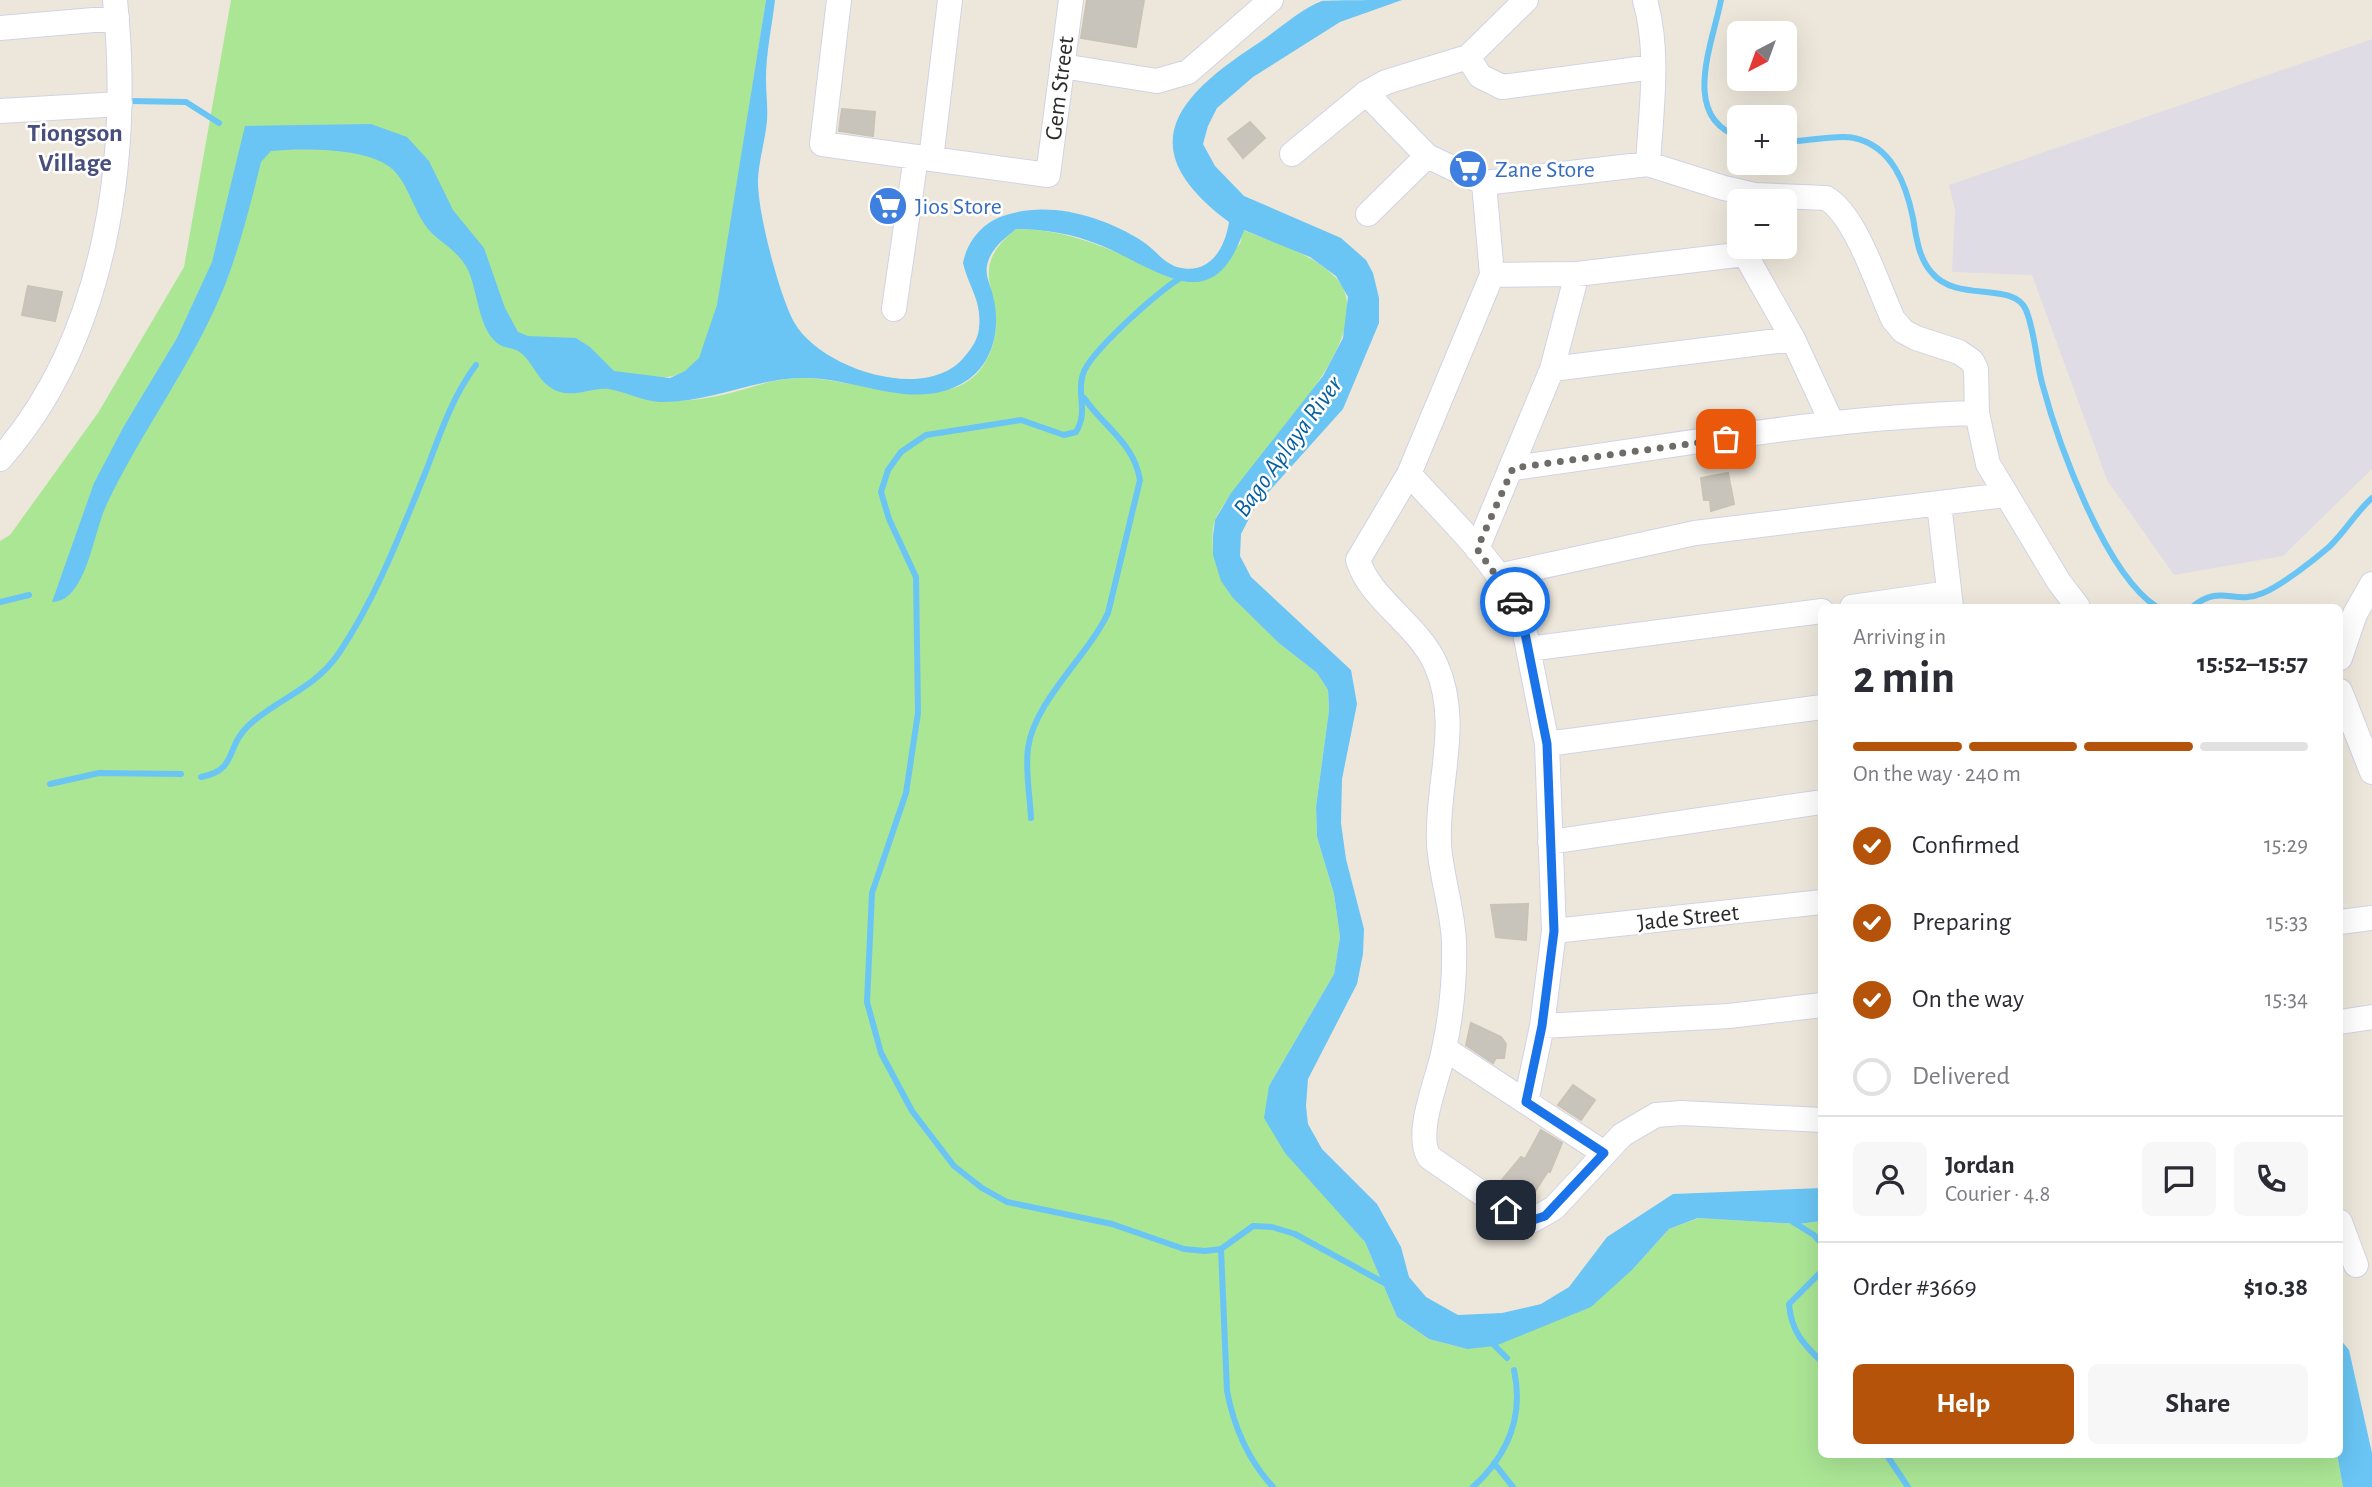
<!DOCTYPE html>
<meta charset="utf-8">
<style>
body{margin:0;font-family:"Alegreya Sans",sans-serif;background:#f7f7f7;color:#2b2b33;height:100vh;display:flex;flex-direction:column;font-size:26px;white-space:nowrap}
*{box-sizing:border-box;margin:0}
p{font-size:23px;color:#7c7c81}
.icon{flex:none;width:38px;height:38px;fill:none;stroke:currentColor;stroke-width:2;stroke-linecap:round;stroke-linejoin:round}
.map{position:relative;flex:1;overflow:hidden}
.panel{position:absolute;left:1818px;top:604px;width:525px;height:854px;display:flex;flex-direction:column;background:#fff;border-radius:10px;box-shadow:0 7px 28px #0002}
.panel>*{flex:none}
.needle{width:46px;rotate:221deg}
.tools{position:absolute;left:1727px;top:21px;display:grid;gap:14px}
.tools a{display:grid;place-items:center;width:70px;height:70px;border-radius:10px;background:#fff;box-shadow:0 7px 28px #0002;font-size:35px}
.pin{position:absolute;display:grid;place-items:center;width:60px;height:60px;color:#fff;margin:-30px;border-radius:14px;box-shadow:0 4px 10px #0006}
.courier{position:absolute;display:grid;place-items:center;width:70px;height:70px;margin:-35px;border:5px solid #1a73e8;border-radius:50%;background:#fff;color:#222;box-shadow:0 2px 9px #0007}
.head em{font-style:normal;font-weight:600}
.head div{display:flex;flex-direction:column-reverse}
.head{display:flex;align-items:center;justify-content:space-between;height:119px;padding:0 35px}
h1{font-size:46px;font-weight:600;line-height:52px}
.bar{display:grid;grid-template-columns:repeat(4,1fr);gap:10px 7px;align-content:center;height:84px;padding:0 35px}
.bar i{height:9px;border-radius:5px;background:#e1e1e2}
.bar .active{background:#b45309}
.bar p{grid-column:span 4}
.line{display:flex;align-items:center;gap:18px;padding:0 35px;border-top:2px solid #e1e1e2}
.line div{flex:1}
.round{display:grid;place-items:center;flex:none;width:74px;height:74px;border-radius:10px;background:#f7f7f7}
ol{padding:0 35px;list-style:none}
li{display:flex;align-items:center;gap:21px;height:77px}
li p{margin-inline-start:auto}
li .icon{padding:7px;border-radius:50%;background:#b45309;color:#fff;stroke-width:4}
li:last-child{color:#7c7c81}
li i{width:38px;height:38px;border:4px solid #e1e1e2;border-radius:50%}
.primary-button{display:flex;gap:14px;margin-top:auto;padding:14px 35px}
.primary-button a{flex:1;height:80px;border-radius:10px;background:#b45309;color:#fff;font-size:28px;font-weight:600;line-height:80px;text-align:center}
.primary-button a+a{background:#f7f7f7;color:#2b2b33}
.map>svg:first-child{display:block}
.industrial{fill:#dfdce5}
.green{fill:#abe695}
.water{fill:#6ac5f4}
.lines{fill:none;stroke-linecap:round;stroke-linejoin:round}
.stream{stroke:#6ac5f4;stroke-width:6}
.building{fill:#c8c4bb;stroke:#c8c3b5;stroke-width:2}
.minor-casing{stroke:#d1d3e4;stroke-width:26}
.minor{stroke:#fff;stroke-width:24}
.done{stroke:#6e6c68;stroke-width:7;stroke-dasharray:0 12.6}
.route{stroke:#1a73e8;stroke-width:9}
.labels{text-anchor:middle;stroke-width:5;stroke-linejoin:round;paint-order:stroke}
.street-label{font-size:24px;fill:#2a2a2a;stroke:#fff}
.shop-label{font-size:24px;fill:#366cbe;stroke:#fff;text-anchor:start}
.neighbourhood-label{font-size:26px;font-weight:bold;fill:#484e7d;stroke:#fff}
.water-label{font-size:26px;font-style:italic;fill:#0860a1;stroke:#fff}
</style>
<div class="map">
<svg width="2372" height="1487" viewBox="0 0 2372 1487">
<rect width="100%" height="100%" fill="#ede7db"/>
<!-- industrial -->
<path class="industrial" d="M2372 39V469L2283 556 2174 575 2107 480 2032 275 1952 272 1955 210 1949 185Z"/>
<!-- green -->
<path class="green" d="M231 0H766C754 78 741 156 729 234 724 265 717 334 699 359 687 375 670 378 652 378L659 402C679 401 698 400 718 396 746 390 772 378 801 378 857 377 963 427 991 350 1011 295 960 274 1016 229 1059 229 1096 243 1135 260 1156 269 1174 279 1196 282L1240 244 1243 230C1274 243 1309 252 1333 275 1395 332 1240 466 1216 518 1211 528 1213 543 1213 555L1280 644 1317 673 1328 690 1329 710 1316 807 1317 837 1334 894 1340 937 1334 974 1269 1086 1329 1198 1365 1242 1397 1317 1429 1339 1467 1349 1633 1269 1669 1229 1699 1218 1798 1224 1822 1221V1454H2337L2343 1487H0V541L10 535 98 413 184 267Z"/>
<!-- water -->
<path class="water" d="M766 0H775C772 26 766 53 766 79 766 93 768 107 767 121 765 141 759 160 758 179 757 211 779 294 794 322 820 369 928 404 965 356 972 348 978 339 979 328 982 300 969 288 963 263 967 242 982 223 1003 216 1048 200 1103 216 1142 241 1155 249 1162 262 1177 267 1209 276 1225 249 1229 222 1130 148 1175 97 1260 42 1279 29 1301 9 1322 1 1336 0 1385 0 1402 0L1340 22 1253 77 1217 108 1208 126 1203 144 1215 166 1244 196 1341 238 1366 260 1373 273 1379 298V323L1343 409 1255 507 1241 534 1240 556 1251 577 1351 670 1357 704 1342 779 1341 823 1346 859 1364 929 1363 954 1357 984 1308 1079 1306 1106 1308 1124 1322 1149 1377 1204 1401 1247 1409 1277 1426 1297 1458 1315 1502 1313 1541 1304 1569 1287 1607 1237 1673 1194 1822 1188V1221L1798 1224 1698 1218 1669 1229 1633 1269 1591 1307 1495 1346 1467 1349 1429 1339 1397 1317 1365 1242 1285 1153 1264 1118 1269 1086 1334 974 1340 937 1334 894 1317 837 1316 807 1329 710 1328 690 1317 673 1280 644 1233 598 1221 581 1213 555V536L1215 520 1231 493 1323 376 1343 338 1348 297 1336 276 1310 257 1244 230C1236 252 1224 280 1196 282 1169 284 1126 255 1100 245 1073 234 1045 229 1016 229 1004 239 990 249 987 266 985 276 991 286 993 296 1001 327 994 363 966 381 916 414 854 376 801 378 753 379 709 403 660 402 642 401 627 392 609 389 592 387 575 398 557 391 538 383 535 365 521 353 514 347 504 349 497 343 478 327 478 292 468 270 458 249 438 243 425 225 414 209 409 189 397 174 377 147 303 148 271 151L261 162C251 203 240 246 225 285 194 363 141 431 106 506 93 534 86 602 52 602L94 483 124 426 177 338 212 262 245 126 371 124 407 137 429 161 453 210 484 248 505 308 518 332 528 336 576 338 590 347 614 371 670 378 685 371 699 358 717 305Z
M2340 1339 2349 1350 2372 1453V1487H2343L2337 1454Z"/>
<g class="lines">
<!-- stream -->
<path class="stream" d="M1721 0C1712 45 1680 118 1740 137
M130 101 186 102 219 123
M1785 142C1804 142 1837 134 1854 138 1892 146 1906 184 1913 218 1916 237 1919 259 1932 273 1957 303 2014 281 2026 310 2035 332 2036 360 2042 383 2058 443 2105 574 2157 607
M1184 276C1163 286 1089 353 1083 374 1076 395 1089 410 1076 432L1064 435 1021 420 926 435 901 452 888 470 881 492 889 519 916 577 918 713 906 793 872 893 867 1002 881 1053 912 1111 954 1166 982 1188 1007 1202 1112 1224 1184 1249 1205 1251 1221 1249 1253 1226 1272 1227 1295 1234 1390 1286
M0 602 29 595
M2192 607C2222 583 2233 606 2263 593 2282 585 2314 560 2329 547 2345 532 2356 512 2372 498
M201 777C238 770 225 748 248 726 276 699 314 690 339 653 376 598 401 532 426 471 440 434 452 397 476 365
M50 784 99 773 181 774
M1031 818C1030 796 1025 770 1028 748 1035 700 1088 656 1108 613L1140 480C1134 443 1105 428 1084 398
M1793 1222 1814 1235 1822 1244
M1221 1249 1227 1391C1234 1427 1248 1460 1273 1487
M1822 1271 1789 1304C1791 1331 1803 1344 1822 1362
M1491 1342 1507 1358
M1886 1454 1908 1487
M1494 1463 1513 1487
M1473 1487C1508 1455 1524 1416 1514 1370"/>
</g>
<!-- building -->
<path class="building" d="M1087 0H1144L1136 47 1081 38Z
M842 109 875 112 873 136 839 131Z
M1250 122 1265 138 1243 158 1228 139Z
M28 286 62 292 55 321 22 315Z
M1728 473 1734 504 1711 511 1710 500H1704L1701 478Z
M1528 904 1526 940 1496 937 1491 905Z
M1471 1023 1501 1037 1506 1044 1504 1058H1496L1493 1063 1466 1045Z
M1573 1085 1595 1100 1581 1120 1558 1105Z
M1541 1130 1562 1143 1550 1172 1548 1171 1531 1198 1523 1200 1497 1186 1521 1157 1525 1159Z"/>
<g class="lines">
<!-- minor casing -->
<g class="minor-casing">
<path id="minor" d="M839 0 822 144 1048 175 1071 0
M1645 0C1660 53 1651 110 1648 164
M0 28 117 18
M1468 57 1480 76 1502 87 1653 67
M1062 66 1157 81 1188 72 1271 0
M1366 93 1427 156 1484 183 1648 164 1724 188 1755 195 1826 198C1856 215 1878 287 1893 319L1903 331 1916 338 1959 352 1972 361 1976 369 1977 413 1988 464 2059 582 2078 607
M0 111 120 104
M1292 154 1366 93 1386 82 1468 57 1526 0
M931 159 950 0
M1484 183 1492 275
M1368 214 1427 156
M894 309 916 157
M1552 369 1793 339
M0 459C107 338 131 156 115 0
M1513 468C1667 448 1821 417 1977 413
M1409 474 1358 560C1370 600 1418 624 1436 665 1462 724 1436 783 1439 844 1441 877 1453 909 1454 943 1455 977 1451 1016 1444 1049 1439 1078 1414 1131 1429 1157L1506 1210 1533 1220 1554 1208 1622 1135 1656 1115 1682 1113 1822 1120
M1939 504 1951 607
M1477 549 1552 369 1577 274
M1498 576 1695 533 2005 495
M1852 607 1949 593
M1528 649 1822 611
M2340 658 2355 614 2372 584
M2340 691 2372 772
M1547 744 1822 707
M1550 842 1822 802
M2340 922 2372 918
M1554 931 1822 902
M2340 1022 2372 1017
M1542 1026 1729 1016 1822 1005
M1445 1049 1604 1153
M1526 1102 1542 1026 1554 931 1547 744 1521 613C1495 560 1448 517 1409 474L1492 275 1577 274 1745 254 1793 339 1832 423
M2340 1222 2356 1265"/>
</g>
<!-- minor -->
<use href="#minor" class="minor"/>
</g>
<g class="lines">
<!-- done -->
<path class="done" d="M1515 602 1477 549 1513 468 1726 439"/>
<!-- route -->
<path class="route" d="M1506 1210 1533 1220 1545 1216 1604 1153 1526 1102 1542 1026 1554 931 1547 744 1521 613 1515 602"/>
</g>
<!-- icons -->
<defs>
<g id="supermarket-disc" transform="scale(2.0125)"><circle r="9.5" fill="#3f7fe0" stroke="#fff"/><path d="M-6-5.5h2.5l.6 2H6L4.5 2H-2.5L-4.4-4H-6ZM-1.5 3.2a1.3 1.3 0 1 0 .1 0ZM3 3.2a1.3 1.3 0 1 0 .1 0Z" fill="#fff"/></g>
</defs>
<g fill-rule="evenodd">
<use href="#supermarket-disc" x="1468" y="169"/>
<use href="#supermarket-disc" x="888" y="206"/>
</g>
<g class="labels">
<!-- street labels -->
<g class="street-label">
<text transform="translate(1059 88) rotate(-83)" y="8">Gem Street</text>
<text transform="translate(1688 917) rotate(-6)" y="8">Jade Street</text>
</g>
<!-- shop labels -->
<g class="shop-label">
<text x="1495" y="177">Zane Store</text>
<text x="915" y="214">Jios Store</text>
</g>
<!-- neighbourhood labels -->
<g class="neighbourhood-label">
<text x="75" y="141">Tiongson<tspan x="75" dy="30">Village</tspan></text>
</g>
<!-- water labels -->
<g class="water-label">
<text transform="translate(1287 446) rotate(-54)" y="9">Bago Aplaya River</text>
</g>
</g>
</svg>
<div class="tools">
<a><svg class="needle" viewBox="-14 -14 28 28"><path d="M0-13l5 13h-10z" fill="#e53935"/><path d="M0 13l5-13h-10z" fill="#7c7c81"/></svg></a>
<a>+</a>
<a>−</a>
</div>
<div class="pin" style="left:1726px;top:439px;background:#ea580c"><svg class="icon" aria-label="bag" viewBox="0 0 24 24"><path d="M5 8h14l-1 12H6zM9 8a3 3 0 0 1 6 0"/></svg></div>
<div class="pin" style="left:1506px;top:1210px;background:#1f2937"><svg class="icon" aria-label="home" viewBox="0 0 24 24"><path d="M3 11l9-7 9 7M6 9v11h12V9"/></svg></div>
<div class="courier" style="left:1515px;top:602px"><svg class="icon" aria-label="car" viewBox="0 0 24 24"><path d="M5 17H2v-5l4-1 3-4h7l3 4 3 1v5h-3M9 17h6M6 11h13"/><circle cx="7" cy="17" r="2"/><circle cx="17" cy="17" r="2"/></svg></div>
<section class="panel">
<div class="head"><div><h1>2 min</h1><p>Arriving in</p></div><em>15:52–15:57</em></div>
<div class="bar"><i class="active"></i><i class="active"></i><i class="active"></i><i></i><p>On the way · 240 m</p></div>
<ol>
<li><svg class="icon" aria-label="check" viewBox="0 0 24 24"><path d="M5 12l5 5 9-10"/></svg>Confirmed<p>15:29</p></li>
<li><svg class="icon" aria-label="check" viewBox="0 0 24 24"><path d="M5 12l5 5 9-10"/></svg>Preparing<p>15:33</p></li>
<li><svg class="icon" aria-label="check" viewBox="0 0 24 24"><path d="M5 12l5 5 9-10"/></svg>On the way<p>15:34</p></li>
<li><i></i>Delivered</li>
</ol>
<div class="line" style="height:126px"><a class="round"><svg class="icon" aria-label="person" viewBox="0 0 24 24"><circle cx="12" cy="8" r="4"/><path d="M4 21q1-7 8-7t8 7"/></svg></a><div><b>Jordan</b><p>Courier · 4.8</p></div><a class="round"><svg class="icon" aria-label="chat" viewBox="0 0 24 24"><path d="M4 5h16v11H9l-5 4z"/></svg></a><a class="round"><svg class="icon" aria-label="phone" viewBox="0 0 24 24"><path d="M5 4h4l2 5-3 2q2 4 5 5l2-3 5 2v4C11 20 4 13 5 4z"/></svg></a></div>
<div class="line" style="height:91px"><div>Order #3669</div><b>$10.38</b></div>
<div class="primary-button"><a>Help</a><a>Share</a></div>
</section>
</div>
